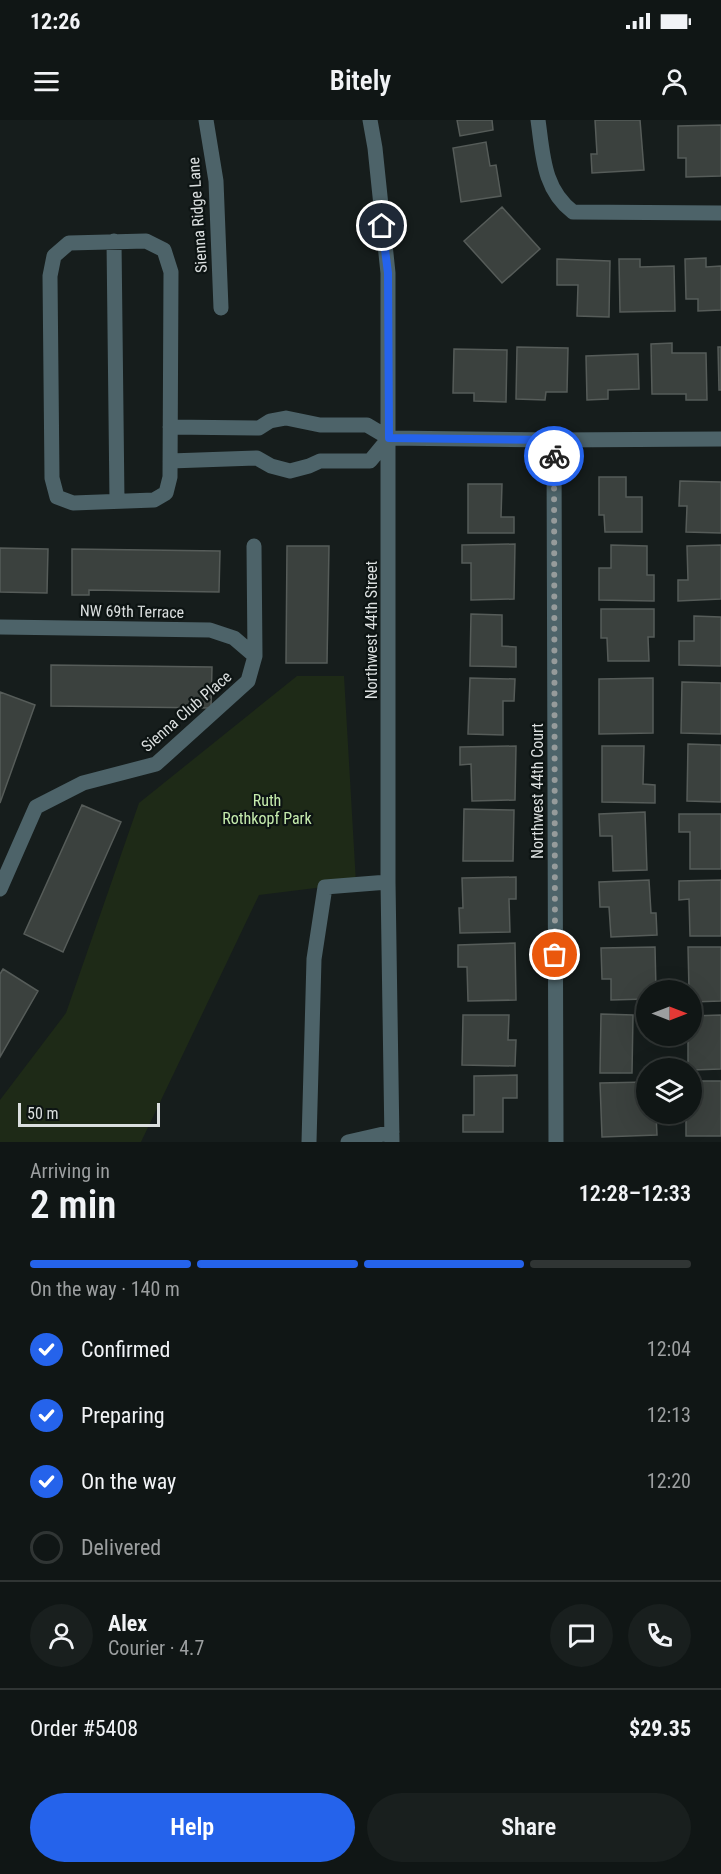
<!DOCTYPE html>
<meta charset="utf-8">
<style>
body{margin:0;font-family:"Roboto Condensed",sans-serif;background:#191f1e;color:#f1f3f6;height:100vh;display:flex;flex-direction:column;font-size:22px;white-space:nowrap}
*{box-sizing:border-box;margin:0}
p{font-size:20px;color:#9c9fa0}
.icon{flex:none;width:33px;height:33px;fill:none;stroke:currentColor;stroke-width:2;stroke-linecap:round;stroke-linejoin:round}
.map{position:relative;height:1022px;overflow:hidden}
.details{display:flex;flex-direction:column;background:#101615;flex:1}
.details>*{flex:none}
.needle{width:39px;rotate:90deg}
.tools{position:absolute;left:636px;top:860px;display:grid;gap:12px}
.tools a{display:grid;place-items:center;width:66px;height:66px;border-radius:50%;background:#101615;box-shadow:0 6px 24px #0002,0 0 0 2px #303534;font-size:30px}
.scale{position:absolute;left:18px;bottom:15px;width:142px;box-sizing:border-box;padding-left:6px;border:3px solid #dbdfdf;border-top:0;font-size:16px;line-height:21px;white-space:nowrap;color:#dbdfdf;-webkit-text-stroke:4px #0d1413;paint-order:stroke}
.pin{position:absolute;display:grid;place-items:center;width:51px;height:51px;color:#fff;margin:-26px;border:3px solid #fff;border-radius:50%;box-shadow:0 2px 6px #0007}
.courier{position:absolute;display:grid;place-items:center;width:60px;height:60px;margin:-30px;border:4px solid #2563eb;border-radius:50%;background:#fff;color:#222;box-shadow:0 2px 8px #0007}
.overview em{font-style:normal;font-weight:600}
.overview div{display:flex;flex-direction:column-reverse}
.overview{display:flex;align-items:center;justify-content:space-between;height:102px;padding:0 30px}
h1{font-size:39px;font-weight:600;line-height:45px}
.bar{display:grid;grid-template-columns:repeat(4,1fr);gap:9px 6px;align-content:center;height:72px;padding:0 30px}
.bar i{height:8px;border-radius:4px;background:#303534}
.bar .current{background:#2563eb}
.bar p{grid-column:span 4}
.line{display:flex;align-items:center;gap:15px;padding:0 30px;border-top:2px solid #303534}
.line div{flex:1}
.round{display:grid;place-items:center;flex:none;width:63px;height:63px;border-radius:32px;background:#191f1e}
ol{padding:0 30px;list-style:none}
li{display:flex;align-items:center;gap:18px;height:66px}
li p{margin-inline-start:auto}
li .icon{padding:6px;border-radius:50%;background:#2563eb;color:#fff;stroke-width:4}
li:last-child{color:#9c9fa0}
li i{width:33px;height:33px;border:3px solid #303534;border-radius:50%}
.button{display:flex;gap:12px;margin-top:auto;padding:12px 30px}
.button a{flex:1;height:69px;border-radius:36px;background:#2563eb;color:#fff;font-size:24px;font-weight:600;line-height:69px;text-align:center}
.button a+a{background:#191f1e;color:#f1f3f6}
.status{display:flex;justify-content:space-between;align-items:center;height:42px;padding:0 30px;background:#101615;direction:ltr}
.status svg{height:16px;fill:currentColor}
header{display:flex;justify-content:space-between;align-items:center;height:78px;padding:0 30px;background:#101615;font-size:27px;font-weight:600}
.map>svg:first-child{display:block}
.green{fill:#1e2a17}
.building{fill:#3b413e;stroke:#565c59;stroke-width:1.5}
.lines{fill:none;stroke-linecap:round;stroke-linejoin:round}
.minor{stroke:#4d6369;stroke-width:15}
.done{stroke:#969b9b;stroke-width:6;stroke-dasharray:0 10.8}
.route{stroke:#2563eb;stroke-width:8}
.labels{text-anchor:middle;stroke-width:4.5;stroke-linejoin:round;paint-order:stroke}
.street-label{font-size:16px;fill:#dbdfdf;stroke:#0d1413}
.park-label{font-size:16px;fill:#c5ebad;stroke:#0d1413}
</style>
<div class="status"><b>12:26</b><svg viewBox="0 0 49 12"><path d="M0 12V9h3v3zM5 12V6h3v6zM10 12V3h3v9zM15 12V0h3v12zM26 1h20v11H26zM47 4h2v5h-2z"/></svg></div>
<header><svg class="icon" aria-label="menu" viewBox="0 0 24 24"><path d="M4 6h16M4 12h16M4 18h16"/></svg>Bitely<svg class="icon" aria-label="person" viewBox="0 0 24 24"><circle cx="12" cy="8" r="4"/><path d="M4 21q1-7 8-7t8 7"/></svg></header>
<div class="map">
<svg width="721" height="1022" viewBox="0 0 721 1022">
<rect width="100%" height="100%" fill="#161d1c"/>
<!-- green -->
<path class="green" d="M297 556H344L356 763 259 775 141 1022H0V980L66 893 139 683Z"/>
<!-- building -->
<path class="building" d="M457 0H492L493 10 460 16Z
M595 0H640L644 50 592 53 591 34H597Z
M721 5V56L686 57V38H678V6Z
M486 22 490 46 496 45 501 76 461 82 453 28Z
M502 87 540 129 502 163 464 121Z
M706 138V147L721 146V190L698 191V179H686L685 139Z
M557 139 610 141 609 197 577 196 578 165H557Z
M619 139H640V147L674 146 675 191 620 192Z
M672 223V233H706L707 280H686V274H652L651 224Z
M517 227 568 228 567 272H546L545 280 516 279Z
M718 227H721V270H719Z
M454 229 507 230 506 282 474 281V273H453Z
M638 234 639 269 608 270V279L587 280 586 236Z
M599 357H626V377H642V412H605L604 395H599Z
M680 361 721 362V413L686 412 687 386H679Z
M468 364H502L501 397H514V413H468Z
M515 424 514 479 471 480V443H462V425Z
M611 425 647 426V455H654V481L599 480V448H611Z
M721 425V479L678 481V460H688L687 426Z
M287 426H329L327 543H286Z
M0 428 48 429 47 473 0 472Z
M72 429 220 431 219 472 89 470V475H72Z
M601 489H654V517H648L649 541H608L607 518H601Z
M471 494 502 495V526L516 527V547L470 546Z
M694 496 721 497V546L679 545V521H694Z
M51 545 212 547 211 588 51 586Z
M470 558 515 559 514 581H503V615L468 614Z
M653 558V613L599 614V559Z
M682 562 721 563V614L681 613Z
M0 572 35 585 0 683Z
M688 624 721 625V682L687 681Z
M516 626 515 680 472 681 471 644 460 645V627Z
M602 626H644L643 664 655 665V683L602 682Z
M82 685 121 702 63 832 24 814Z
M464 689 514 690 513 741H463Z
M645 692 647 750 613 751 612 716H600L599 694Z
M679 694H721V749H690V712H679Z
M516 757V779H509L510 812 460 813 459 788H463L462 758Z
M649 760 651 793H656L657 815 611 817 609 787H600L599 762Z
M721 760V816H690L689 779 679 780V761Z
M515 823 516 880 468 881 467 847H458V825Z
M655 827 656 870H646V879L611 880V859H602L601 828Z
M688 827H721V881L692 882V870H689Z
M3 849 38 871 0 937V854Z
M601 894 633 895 632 953H600Z
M463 895H509L508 920H516L515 946 462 945Z
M721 895V949L692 950V948H688V915H692V896Z
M517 955V978H503V1012H463V995H474V956Z
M692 961H721V1016H686V993H692Z
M646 962V993L656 994 657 1015 602 1017 600 963Z"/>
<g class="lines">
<!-- minor -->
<path class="minor" d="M206 0 216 61 221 188
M370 0 375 28 388 153V762L392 1022
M538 0C543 35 543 69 573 92L721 93
M114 121 117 381
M146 121 164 130 171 152 170 357 166 373 154 380 73 383 57 377 52 358 50 156 54 136 69 123Z
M170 307 259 308 270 301 286 298 320 305H367L389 318 554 320 721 319
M554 320 556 1022
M170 341 257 338 271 346 290 351 309 346 320 341H370L389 318
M0 507 210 510 234 518 255 536
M0 769 36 687 83 663 156 644 248 561 255 536 254 426
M309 1022 314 839 325 767 388 762
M348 1022 392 1012"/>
</g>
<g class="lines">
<!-- done -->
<path class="done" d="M554 336 555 835"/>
<!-- route -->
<path class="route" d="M382 106 388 153 389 318 554 320V336"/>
</g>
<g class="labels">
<!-- street labels -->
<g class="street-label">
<text transform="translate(197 95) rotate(-94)" y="6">Sienna Ridge Lane</text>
<text transform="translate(132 491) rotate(1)" y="6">NW 69th Terrace</text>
<text transform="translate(371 510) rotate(-90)" y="6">Northwest 44th Street</text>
<text transform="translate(186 591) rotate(-41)" y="6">Sienna Club Place</text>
<text transform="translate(537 671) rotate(-90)" y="6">Northwest 44th Court</text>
</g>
<!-- park labels -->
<g class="park-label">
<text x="267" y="686">Ruth<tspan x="267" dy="18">Rothkopf Park</tspan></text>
</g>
</g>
</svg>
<div class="tools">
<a><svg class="needle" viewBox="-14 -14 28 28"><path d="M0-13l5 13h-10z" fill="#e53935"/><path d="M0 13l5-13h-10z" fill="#9c9fa0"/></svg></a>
<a><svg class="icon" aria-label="layers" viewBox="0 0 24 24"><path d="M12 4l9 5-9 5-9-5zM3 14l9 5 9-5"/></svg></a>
</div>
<div class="scale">50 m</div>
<div class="pin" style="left:555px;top:835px;background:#ea580c"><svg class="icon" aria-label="bag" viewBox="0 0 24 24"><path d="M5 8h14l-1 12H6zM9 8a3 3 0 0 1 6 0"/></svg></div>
<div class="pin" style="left:382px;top:106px;background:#1f2937"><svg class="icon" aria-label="home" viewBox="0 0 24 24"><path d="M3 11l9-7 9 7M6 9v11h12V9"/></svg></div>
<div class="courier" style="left:554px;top:336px"><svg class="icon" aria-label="bike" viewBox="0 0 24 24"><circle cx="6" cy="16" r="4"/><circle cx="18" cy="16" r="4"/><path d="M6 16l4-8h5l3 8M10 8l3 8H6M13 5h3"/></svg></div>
</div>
<section class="details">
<div class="overview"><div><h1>2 min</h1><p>Arriving in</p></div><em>12:28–12:33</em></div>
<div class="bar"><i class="current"></i><i class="current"></i><i class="current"></i><i></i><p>On the way · 140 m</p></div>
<ol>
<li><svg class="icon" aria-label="check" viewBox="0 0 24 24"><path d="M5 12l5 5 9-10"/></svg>Confirmed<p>12:04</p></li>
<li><svg class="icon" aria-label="check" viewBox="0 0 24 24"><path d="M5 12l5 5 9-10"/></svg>Preparing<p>12:13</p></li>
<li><svg class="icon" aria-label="check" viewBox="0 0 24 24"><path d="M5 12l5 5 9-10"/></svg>On the way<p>12:20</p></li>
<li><i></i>Delivered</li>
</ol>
<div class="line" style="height:108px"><a class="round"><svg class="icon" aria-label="person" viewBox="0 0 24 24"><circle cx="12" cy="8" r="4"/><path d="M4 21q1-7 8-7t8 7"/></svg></a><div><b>Alex</b><p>Courier · 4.7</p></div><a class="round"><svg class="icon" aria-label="chat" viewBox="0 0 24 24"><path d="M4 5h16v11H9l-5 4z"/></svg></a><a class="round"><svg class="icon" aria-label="phone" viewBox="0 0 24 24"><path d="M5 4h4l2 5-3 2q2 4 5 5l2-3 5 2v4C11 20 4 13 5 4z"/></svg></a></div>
<div class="line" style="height:78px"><div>Order #5408</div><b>$29.35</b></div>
<div class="button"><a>Help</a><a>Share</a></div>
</section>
